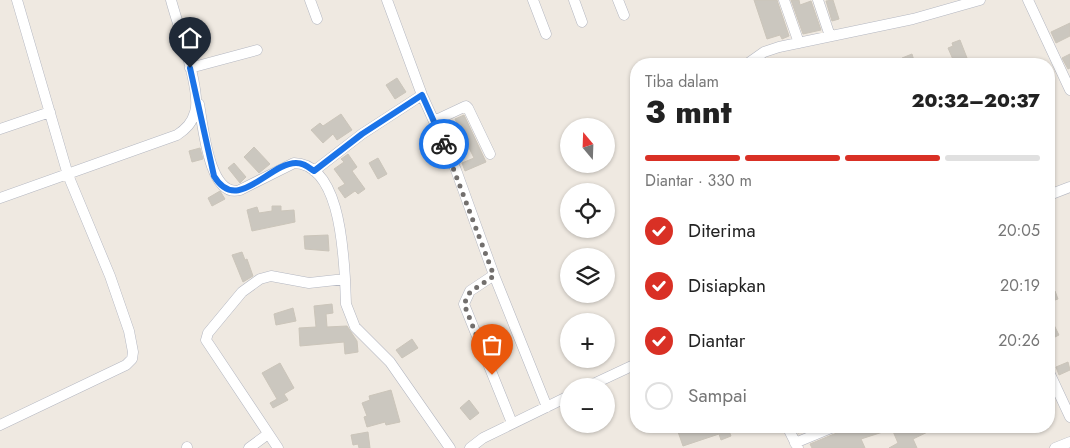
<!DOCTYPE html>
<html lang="id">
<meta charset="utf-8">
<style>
body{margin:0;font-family:Jost,sans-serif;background:#f6f6f6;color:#222;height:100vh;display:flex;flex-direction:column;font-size:19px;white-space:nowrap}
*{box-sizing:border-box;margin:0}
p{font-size:16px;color:#767676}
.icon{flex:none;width:28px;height:28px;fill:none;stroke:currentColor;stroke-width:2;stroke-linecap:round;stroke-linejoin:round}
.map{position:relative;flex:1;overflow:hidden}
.details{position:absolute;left:630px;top:58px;width:425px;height:375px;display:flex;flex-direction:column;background:#fff;border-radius:20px;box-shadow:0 1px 4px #0004}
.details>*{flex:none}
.needle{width:32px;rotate:341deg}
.buttons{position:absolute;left:560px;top:118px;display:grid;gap:10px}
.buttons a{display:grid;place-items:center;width:55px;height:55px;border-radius:50%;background:#fff;box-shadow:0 1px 4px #0004;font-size:25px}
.pin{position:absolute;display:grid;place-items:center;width:42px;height:42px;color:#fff;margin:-51px -21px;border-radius:50% 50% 50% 0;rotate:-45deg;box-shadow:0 0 5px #0007}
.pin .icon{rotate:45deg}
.courier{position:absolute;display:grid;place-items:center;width:50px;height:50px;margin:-25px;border:4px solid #1a73e8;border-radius:50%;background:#fff;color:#222;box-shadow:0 1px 6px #0007}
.head em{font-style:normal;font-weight:800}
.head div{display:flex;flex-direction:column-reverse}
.head{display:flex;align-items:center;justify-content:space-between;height:85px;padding:0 15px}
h1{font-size:32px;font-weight:800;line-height:38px}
.bar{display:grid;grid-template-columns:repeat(4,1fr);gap:8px 5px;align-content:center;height:60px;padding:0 15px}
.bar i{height:6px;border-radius:4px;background:#e0e0e0}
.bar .active{background:#d93025}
.bar p{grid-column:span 4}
ol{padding:0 15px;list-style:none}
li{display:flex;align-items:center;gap:15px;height:55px}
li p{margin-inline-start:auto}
li .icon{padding:5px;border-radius:50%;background:#d93025;color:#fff;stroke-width:4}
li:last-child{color:#767676}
li i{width:28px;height:28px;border:2px solid #e0e0e0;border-radius:50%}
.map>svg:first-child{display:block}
.building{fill:#cbc7bf;stroke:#cbc5ba}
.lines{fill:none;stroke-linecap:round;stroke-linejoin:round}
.minor-casing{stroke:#b4b7c1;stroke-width:11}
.minor{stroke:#fff;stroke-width:10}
.done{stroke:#726f6d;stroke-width:5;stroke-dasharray:0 9}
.route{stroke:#1a73e8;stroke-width:6}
</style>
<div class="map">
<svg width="1070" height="448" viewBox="0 0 1070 448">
<rect width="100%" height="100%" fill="#efe9e1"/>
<!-- building -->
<path class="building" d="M754 0H777L789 36 782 39 780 35 767 39Z
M791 0H799L800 5 811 1 821 30 803 34Z
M833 0 839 19 832 21 826 1Z
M1070 23V36L1056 43 1051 32Z
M960 40 967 58 964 59 966 64H955L948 48 953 46 952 43Z
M912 54 915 64H904L902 58Z
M1070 54V68L1068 69 1062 58Z
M397 78 406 92 395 99 386 85Z
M341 114 352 130 337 140 333 134 323 143 311 130 320 123 323 126Z
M464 115 486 162 465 171 462 163 474 158 455 119Z
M254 147 270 164 259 173 244 157Z
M200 148 203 159 192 162 189 151Z
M348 154 357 167 352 171 365 189 358 194 355 191 345 198 338 188 345 184 334 169 344 162 341 159Z
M378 158 387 174 378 179 369 163Z
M234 163 246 177 240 183 228 168Z
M220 191 225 199 212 206 208 198Z
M272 206H281V211L294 210 295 222 252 231 247 210 257 207 259 213 272 211Z
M328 235 329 251 305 249 304 236Z
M242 252 245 260 247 259 253 276 243 282 232 255Z
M1055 291 1058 299 1049 302V293Z
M332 304 333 313 326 314 327 327 347 326 357 341 358 352 345 354 344 342 300 346 299 328 316 327 314 306Z
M293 308 296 321 276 325 274 314Z
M1049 315 1059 335 1049 340Z
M412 339 418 348 402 358 396 350Z
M1068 362 1070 370 1059 375 1056 367Z
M280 363 294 388 284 394 288 400 273 408 270 403 277 399 262 373Z
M391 390 400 422 386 425 385 422 367 427 364 417 367 416 362 403 370 400 369 396Z
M469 400 479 413 470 420 460 408Z
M676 426H727L731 436 721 440 719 434 683 446Z
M795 426H817L798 433Z
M843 426H940L913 439 917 448H889L898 443 892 429 861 439 865 448H812L810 444 839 432Z
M368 432 370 448H359L358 444 353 445 351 435Z"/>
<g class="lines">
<!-- minor casing -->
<g class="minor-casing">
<path id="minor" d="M310 0 317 19
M387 0 422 95 456 170 494 275 547 407
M533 0 546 34
M574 0 582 22
M618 0 624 15
M784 0 799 43
M818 0 830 36
M1028 0 1070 90
M747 64 764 52 779 47 913 19 980 0
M190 68 257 50
M199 104C203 125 209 199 240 190L294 163C339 164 343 247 345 279
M434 121 466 106 468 108 490 154
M0 129 50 112
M314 171 362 134 422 95
M1049 195 1070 187
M0 198 177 135C186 129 192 123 195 112 202 92 177 23 171 0
M494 275 470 291 464 304 512 423
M1049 372 1070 417
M589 386 636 364
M0 425 126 365 132 359 133 352 129 331 110 276 68 175 17 0
M787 426 798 448
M795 443 836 426
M187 447V448
M249 448 268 434
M278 448 206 340 208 333 242 292 260 279 271 276 309 283 345 279 346 304 355 327 390 362 450 448
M470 448 483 438 569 396
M1055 448 1070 442"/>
</g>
<!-- minor -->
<use href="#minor" class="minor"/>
</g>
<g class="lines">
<!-- done -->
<path class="done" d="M444 144 494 276 470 292 464 304 492 375"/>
<!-- route -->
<path class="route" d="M190 68 214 176C237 215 269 163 296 163 304 163 308 167 314 171L362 134 422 95 444 144"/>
</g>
</svg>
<div class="buttons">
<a><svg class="needle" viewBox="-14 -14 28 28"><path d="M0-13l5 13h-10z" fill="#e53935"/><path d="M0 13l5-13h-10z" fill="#767676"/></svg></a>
<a><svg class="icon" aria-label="locate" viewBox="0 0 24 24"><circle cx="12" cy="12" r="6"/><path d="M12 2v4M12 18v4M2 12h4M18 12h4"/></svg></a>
<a><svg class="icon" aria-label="layers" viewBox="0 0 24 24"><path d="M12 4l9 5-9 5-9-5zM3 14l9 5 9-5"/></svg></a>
<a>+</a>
<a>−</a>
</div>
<div class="pin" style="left:492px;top:375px;background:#ea580c"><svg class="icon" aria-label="bag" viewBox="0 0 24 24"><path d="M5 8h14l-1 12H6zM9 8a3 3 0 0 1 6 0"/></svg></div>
<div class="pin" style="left:190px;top:68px;background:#1f2937"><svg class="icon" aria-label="home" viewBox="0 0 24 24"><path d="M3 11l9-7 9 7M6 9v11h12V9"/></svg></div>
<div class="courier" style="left:444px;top:144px"><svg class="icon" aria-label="bike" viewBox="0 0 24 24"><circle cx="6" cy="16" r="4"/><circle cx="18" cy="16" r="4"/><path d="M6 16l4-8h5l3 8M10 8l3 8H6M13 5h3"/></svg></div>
<section class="details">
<div class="head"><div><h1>3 mnt</h1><p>Tiba dalam</p></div><em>20:32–20:37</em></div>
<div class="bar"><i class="active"></i><i class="active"></i><i class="active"></i><i></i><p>Diantar · 330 m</p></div>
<ol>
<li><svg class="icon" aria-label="check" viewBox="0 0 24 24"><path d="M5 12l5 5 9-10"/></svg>Diterima<p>20:05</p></li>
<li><svg class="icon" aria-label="check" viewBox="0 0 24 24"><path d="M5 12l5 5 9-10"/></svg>Disiapkan<p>20:19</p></li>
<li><svg class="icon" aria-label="check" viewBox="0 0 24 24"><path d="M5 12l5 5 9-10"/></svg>Diantar<p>20:26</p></li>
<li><i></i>Sampai</li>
</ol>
</section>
</div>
